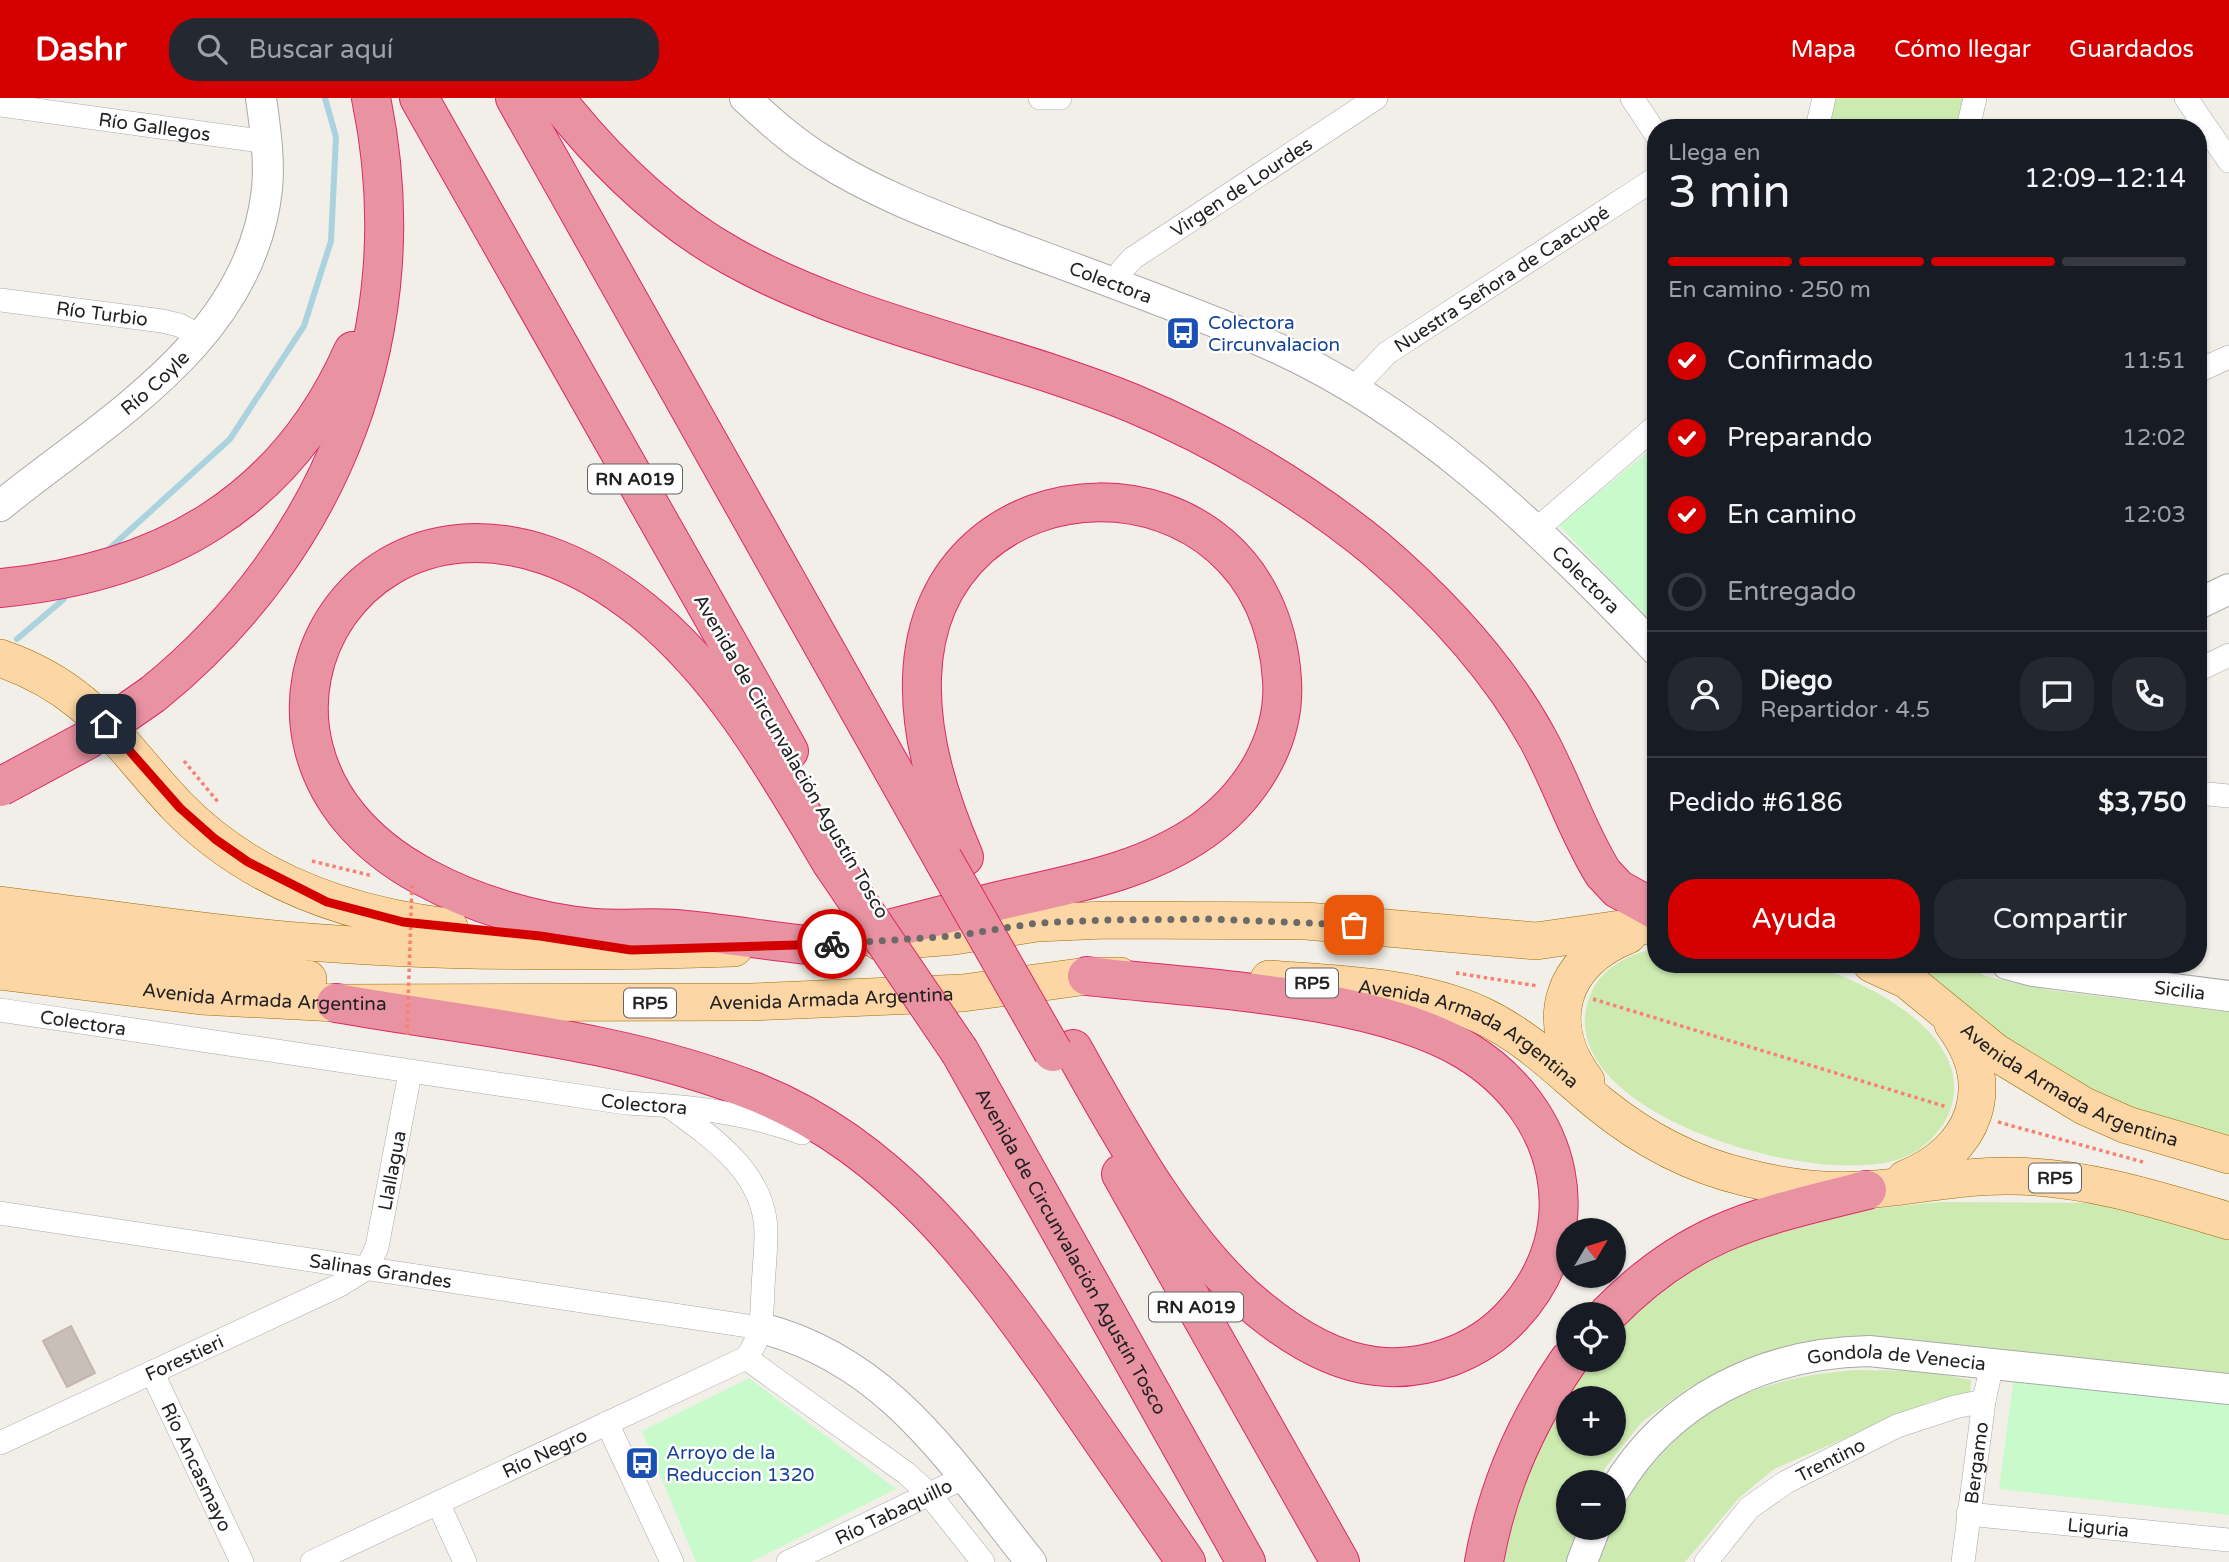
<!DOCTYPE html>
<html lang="es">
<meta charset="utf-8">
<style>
body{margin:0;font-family:"Varela Round",sans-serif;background:#242831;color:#f1f3f6;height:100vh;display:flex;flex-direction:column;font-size:26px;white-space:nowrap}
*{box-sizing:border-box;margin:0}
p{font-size:23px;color:#9ea1a6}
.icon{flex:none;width:38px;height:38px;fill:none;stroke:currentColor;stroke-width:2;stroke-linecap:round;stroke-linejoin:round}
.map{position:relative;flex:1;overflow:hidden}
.panel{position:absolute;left:1647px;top:21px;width:560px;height:854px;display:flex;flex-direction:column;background:#171b24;border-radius:28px;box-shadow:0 2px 5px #0004}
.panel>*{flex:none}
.needle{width:46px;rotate:52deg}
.fabs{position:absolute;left:1556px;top:1120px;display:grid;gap:14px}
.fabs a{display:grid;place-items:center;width:70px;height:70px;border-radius:50%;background:#171b24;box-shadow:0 2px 5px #0004;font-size:35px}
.pin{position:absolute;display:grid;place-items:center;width:60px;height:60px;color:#fff;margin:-30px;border-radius:14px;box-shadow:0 4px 10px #0006}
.courier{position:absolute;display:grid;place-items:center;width:70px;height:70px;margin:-35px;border:5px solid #d40000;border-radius:50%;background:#fff;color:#222;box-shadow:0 2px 9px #0007}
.head em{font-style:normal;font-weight:600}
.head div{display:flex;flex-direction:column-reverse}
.head{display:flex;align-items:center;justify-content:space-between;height:119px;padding:0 21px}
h1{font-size:46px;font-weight:600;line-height:52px}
.bar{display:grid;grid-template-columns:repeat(4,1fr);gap:10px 7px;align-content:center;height:84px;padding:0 21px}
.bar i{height:9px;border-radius:5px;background:#363941}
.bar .on{background:#d40000}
.bar p{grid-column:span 4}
.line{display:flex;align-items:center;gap:18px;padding:0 21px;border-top:2px solid #363941}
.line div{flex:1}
.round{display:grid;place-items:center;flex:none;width:74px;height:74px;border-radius:28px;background:#242831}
ol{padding:0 21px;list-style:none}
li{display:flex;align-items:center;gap:21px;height:77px}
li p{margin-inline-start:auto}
li .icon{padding:7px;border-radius:50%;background:#d40000;color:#fff;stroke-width:4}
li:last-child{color:#9ea1a6}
li i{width:38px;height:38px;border:4px solid #363941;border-radius:50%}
.action{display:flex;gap:14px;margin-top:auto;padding:14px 21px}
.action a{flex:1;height:80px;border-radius:28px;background:#d40000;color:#fff;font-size:28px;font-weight:600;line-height:80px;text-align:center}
.action a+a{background:#242831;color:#f1f3f6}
header{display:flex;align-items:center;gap:42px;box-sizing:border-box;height:98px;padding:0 35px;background:#d40000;color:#fff}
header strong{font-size:33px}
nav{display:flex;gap:38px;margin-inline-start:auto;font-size:24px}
.search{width:490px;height:63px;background:#242831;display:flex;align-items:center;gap:18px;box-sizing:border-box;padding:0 24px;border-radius:28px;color:#9ea1a6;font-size:26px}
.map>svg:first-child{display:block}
.grass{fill:#cdebb0;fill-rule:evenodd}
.park{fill:#c8facc}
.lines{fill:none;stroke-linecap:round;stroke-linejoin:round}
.stream{stroke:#aad3df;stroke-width:6}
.building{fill:#c7bfb8;stroke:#c4b6ab;stroke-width:2}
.minor-casing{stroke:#a9a9a9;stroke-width:24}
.tertiary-casing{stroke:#a9a9a9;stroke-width:32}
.primary-casing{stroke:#a06b00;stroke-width:38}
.motorway-casing{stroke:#dc2a67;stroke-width:40}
.path{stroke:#fa8072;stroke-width:3.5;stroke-dasharray:3.5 3.5;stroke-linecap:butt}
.minor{stroke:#fff;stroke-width:23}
.tertiary{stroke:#fff;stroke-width:30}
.primary{stroke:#fcd6a4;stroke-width:37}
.motorway{stroke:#e892a2;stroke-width:38}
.motorway-bridge-casing{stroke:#dc2a67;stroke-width:40;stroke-linecap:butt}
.path-bridge{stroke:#fa8072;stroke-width:3.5;stroke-dasharray:3.5 3.5;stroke-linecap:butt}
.motorway-bridge{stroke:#e892a2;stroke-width:38}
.done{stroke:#6b6a68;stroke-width:7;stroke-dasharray:0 12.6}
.route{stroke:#d40000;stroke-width:9}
.labels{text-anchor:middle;stroke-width:5;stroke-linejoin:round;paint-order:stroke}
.shield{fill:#fff;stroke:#646464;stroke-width:2}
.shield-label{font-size:18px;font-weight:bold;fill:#222}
.street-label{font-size:19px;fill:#222;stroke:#fff}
.transit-label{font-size:19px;fill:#164399;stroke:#fff;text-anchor:start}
</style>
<header>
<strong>Dashr</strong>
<div class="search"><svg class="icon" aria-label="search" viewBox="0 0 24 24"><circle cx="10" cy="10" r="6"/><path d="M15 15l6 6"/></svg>Buscar aquí</div>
<nav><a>Mapa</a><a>Cómo llegar</a><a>Guardados</a></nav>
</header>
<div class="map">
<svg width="2229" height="1464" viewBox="0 0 2229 1464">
<rect width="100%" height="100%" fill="#f2efe9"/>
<!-- grass -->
<path class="grass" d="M1836 0H1966L1959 30H1829Z
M1655 851 1656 866C1693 866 1730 866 1767 866 1780 866 1796 864 1809 867 1867 882 1980 940 1949 1015 1941 1034 1924 1051 1905 1059 1822 1095 1536 1012 1592 893 1603 869 1631 855 1655 851Z
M1919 866H1965L1985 878 2049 892 2229 914V1043L2108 1004 1981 926Z
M1941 1104 2096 1105 2229 1138V1285L1854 1243 1774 1251 1687 1291 1642 1324 1605 1370 1599 1384H1568V1430H1580L1569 1464H1504L1521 1380 1575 1278 1589 1262H1614V1233L1692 1162 1820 1116ZM1568 1300H1614V1346H1568Z
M1856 1272 1923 1273 1971 1282 1970 1298 1931 1303 1774 1371 1739 1400 1685 1464H1598L1607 1430H1614C1614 1408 1634 1386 1648 1371 1667 1350 1692 1323 1716 1310 1759 1286 1809 1275 1856 1272Z"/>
<!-- park -->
<path class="park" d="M1655 348V529L1559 427Z
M2014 1278 2229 1306V1417L1999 1391Z
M749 1280 896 1391 751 1464H696L642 1333Z"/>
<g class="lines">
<!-- stream -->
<path class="stream" d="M108 452 230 341 304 228 331 143 336 39 325 0
M17 541 64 501"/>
</g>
<!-- building -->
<path class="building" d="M71 1228 95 1275 67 1289 43 1243Z"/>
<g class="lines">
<!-- minor casing -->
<g class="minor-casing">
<g id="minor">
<path d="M1040 0H1060"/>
<path d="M1632 0 1656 36"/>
<path d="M2186 0 2229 63"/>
<path id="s1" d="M0 7 267 44"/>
<path d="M1817 30 1824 0"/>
<path d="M1968 30 1975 0"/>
<path id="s2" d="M1116 186 1122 172 1133 160 1376 0"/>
<path id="s3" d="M0 202 162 223 179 227 202 239"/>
<path d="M2198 273 2229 259"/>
<path id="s4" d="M1353 291 1387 255 1656 80"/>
<path d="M1537 431 1656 328"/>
<path d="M2198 572 2229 557"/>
<path d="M2198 695 2229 698"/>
<path id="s5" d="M0 912 626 1005C686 1008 746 1014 802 1035"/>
<path id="s6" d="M0 1115 761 1230"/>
<path d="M746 1260 906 1375 929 1396 983 1464"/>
<path id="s7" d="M152 1274 242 1464"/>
<path d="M607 1325 672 1464"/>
<path id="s8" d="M0 1345 340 1187 367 1170 377 1149 410 975"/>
<path d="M438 1405 465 1464"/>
<path id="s9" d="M1968 1416 2229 1442"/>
<path id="s10" d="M312 1464 746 1260C763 1238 762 1215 763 1189 764 1171 766 1153 766 1135 766 1076 713 1040 670 1009"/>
<path id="s11" d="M788 1464 963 1380"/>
<path id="s12" d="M1706 1464 1749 1410 1786 1384 1897 1328 1955 1309 1984 1303"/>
<path id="s13" d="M1963 1464 1984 1303 1992 1266"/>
</g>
</g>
<!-- tertiary casing -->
<g class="tertiary-casing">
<g id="tertiary">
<path id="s14" d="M745 0C769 22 793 44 821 61 877 97 941 120 1003 144 1089 176 1176 207 1261 243 1418 310 1539 431 1656 552"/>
<path id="s15" d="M0 408C106 322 251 242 267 91 270 61 265 29 261 0"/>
<path d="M2198 506 2229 491"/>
<path id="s16" d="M2007 866 2033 873 2229 898"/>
<path d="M761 1230C890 1263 952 1366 1031 1464"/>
<path id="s17" d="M1614 1393C1668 1301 1764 1255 1869 1253L2229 1291"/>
<path d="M1582 1464 1595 1430"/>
</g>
</g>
<!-- primary casing -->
<g class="primary-casing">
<g id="primary">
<path d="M0 560C90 591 117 644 177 708 250 783 347 817 449 829"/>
<path d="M0 807C95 819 189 833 284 842 433 855 584 855 734 850"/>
<path d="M0 841 308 881"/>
<path d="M880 844 954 838 1037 825 1106 822 1306 823 1536 843 1656 826"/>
<path id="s18" d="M1872 866 1907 882 1995 954 2084 1008 2127 1027 2229 1057"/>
<path id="s19" d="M0 873 201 898 336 905 751 904 963 895 1087 878H1120"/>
<path id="s20" d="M1269 881C1338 886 1418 888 1481 917 1528 939 1561 974 1600 1006 1643 1041 1690 1066 1744 1079 1786 1090 1833 1095 1875 1091 1921 1087 1966 1077 2012 1078 2087 1079 2158 1102 2229 1123"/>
<path d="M1586 983C1542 925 1561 863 1628 837"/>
<path d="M1905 1081C1975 1053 2000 988 1953 926"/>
</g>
</g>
<!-- motorway casing -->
<g class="motorway-casing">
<g id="motorway">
<path d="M419 0 789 653"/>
<path d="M515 0 943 761"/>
<path d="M555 0C604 62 661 119 731 158 856 228 1000 251 1132 305 1218 341 1304 392 1376 451 1439 505 1498 568 1538 641 1562 685 1577 733 1603 775L1618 791 1656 812"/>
<path d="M0 490C161 475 285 406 353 253"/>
<path d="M153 596C334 449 419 230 371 0"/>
<path d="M831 846C891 831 951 814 1011 800 1077 785 1145 773 1202 733 1251 698 1286 642 1282 582 1267 342 929 349 922 580 920 642 940 703 964 759"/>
<path d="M806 847C763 842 719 835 676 831 649 829 621 832 594 830 536 825 474 806 424 779 170 643 378 301 642 512 724 578 778 675 831 764"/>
<path d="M336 905C478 930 624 941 758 995 893 1050 976 1163 1057 1277 1100 1339 1143 1402 1186 1464"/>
<path d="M1073 951C1120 1035 1183 1151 1259 1211 1292 1238 1332 1263 1375 1268 1425 1274 1478 1255 1512 1218 1593 1131 1563 1011 1465 952 1369 896 1198 891 1087 878"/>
<path id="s21" d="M960 954 1246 1464"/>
<path d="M1121 1076 1340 1464"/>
<path d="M1608 1216C1690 1132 1758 1119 1867 1092"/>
<path d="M1484 1464C1497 1389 1526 1324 1569 1262"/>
</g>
</g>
<!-- path -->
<path class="path" d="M184 663 218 704
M312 763 373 778
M1456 875 1538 888
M1593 901 1947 1009
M1998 1024 2143 1064"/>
<!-- minor -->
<use href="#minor" class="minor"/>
<!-- tertiary -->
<use href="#tertiary" class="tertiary"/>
<!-- primary -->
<use href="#primary" class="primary"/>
<!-- motorway -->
<use href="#motorway" class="motorway"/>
<!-- motorway-bridge casing -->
<g class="motorway-bridge-casing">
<path id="motorway-bridge" d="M0 689 87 642 153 596
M943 761 1053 954
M831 764 960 954"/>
</g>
<!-- path-bridge -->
<path class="path-bridge" d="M407 937 412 787"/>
<!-- motorway-bridge -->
<use href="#motorway-bridge" class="motorway-bridge"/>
</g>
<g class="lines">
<!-- done -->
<path class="done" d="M832 846 954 838 1037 825 1106 822 1212 821 1354 827"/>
<!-- route -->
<path class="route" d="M106 626 180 710 215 741 248 764 327 804 403 824 540 838 631 852 832 846"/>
</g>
<!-- icons -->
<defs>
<g id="bus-square" transform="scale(1.75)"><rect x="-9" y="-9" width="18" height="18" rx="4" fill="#1a4fb4" stroke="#fff"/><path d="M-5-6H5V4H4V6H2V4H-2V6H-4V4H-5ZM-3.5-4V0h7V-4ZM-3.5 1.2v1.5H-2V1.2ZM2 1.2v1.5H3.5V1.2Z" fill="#fff"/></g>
</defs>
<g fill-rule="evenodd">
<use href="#bus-square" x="1183" y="235"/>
<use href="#bus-square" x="642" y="1365"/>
</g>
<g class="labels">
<!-- shield labels -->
<g class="shield">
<rect x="588" y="366.5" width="94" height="29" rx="5"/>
<rect x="1286" y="870.5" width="52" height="29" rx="5"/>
<rect x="624" y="890.5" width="52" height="29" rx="5"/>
<rect x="2029" y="1065.5" width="52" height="29" rx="5"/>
<rect x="1149" y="1194.5" width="94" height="29" rx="5"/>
</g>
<g class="shield-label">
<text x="635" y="387">RN A019</text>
<text x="1312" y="891">RP5</text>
<text x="650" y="911">RP5</text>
<text x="2055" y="1086">RP5</text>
<text x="1196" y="1215">RN A019</text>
</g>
<!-- street labels -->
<g class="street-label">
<text dy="7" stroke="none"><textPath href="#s1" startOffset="156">Río Gallegos</textPath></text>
<text dy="7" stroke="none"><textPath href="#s2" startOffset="161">Virgen de Lourdes</textPath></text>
<text dy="7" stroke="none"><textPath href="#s4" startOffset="186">Nuestra Señora de Caacupé</textPath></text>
<text dy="7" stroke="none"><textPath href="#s14" startOffset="413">Colectora</textPath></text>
<text dy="7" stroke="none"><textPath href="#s3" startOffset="103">Río Turbio</textPath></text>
<text dy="7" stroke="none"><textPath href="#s15" startOffset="198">Río Coyle</textPath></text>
<text dy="7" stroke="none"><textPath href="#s14" startOffset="980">Colectora</textPath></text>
<text transform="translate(792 658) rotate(60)" y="7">Avenida de Circunvalación Agustín Tosco</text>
<text dy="7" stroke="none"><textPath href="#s16" startOffset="175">Sicilia</textPath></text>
<text dy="7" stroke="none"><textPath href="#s19" startOffset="266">Avenida Armada Argentina</textPath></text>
<text dy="7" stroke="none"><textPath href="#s19" startOffset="833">Avenida Armada Argentina</textPath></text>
<text dy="7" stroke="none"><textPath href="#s5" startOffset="84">Colectora</textPath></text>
<text dy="7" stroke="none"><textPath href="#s20" startOffset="212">Avenida Armada Argentina</textPath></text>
<text dy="7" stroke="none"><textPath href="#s18" startOffset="234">Avenida Armada Argentina</textPath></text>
<text dy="7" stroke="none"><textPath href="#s5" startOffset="651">Colectora</textPath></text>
<text dy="7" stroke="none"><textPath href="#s8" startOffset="508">Llallagua</textPath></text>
<text dy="7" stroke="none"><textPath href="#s21" startOffset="228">Avenida de Circunvalación Agustín Tosco</textPath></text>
<text dy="7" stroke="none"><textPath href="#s6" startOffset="385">Salinas Grandes</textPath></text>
<text dy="7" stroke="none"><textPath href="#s8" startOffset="203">Forestieri</textPath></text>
<text dy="7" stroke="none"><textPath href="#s17" startOffset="332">Gondola de Venecia</textPath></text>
<text dy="7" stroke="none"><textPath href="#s10" startOffset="257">Río Negro</textPath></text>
<text dy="7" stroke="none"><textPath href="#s12" startOffset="164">Trentino</textPath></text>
<text dy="7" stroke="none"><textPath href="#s13" startOffset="100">Bergamo</textPath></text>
<text dy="7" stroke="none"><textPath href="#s7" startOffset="105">Río Ancasmayo</textPath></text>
<text dy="7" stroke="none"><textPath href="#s11" startOffset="117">Río Tabaquillo</textPath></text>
<text dy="7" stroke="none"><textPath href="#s9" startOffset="131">Liguria</textPath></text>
</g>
<!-- transit labels -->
<g class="transit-label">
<text x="1208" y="231">Colectora<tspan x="1208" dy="22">Circunvalacion</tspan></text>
<text x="666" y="1361">Arroyo de la<tspan x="666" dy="22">Reduccion 1320</tspan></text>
</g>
</g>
</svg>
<div class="fabs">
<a><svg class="needle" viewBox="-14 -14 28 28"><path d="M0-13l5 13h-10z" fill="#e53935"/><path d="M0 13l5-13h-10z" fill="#9ea1a6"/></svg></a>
<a><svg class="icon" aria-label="locate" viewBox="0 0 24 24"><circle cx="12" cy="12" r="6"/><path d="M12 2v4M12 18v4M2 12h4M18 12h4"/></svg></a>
<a>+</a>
<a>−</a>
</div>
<div class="pin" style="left:1354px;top:827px;background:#ea580c"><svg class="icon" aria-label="bag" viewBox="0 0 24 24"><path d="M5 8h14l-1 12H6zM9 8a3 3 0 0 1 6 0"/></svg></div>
<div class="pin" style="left:106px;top:626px;background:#1f2937"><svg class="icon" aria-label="home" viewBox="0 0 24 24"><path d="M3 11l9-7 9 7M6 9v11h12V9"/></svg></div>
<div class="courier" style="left:832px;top:846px"><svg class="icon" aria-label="bike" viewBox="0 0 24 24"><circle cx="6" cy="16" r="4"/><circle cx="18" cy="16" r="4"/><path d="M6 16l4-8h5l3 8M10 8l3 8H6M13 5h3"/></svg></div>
<section class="panel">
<div class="head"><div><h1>3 min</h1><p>Llega en</p></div><em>12:09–12:14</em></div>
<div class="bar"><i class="on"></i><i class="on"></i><i class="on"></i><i></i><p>En camino · 250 m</p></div>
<ol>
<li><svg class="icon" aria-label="check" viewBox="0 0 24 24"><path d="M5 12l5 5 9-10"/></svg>Confirmado<p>11:51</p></li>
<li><svg class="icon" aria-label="check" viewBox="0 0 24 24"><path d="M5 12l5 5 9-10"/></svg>Preparando<p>12:02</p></li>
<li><svg class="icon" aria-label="check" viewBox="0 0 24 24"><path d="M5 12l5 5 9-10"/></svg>En camino<p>12:03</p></li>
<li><i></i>Entregado</li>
</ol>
<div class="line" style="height:126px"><a class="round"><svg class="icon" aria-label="person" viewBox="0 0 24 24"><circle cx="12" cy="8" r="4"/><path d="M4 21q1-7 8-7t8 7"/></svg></a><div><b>Diego</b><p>Repartidor · 4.5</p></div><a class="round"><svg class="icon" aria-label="chat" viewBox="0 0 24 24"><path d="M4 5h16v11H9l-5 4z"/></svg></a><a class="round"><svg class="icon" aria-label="phone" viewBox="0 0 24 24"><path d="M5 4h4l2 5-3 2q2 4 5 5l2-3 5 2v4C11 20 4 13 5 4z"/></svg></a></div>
<div class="line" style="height:91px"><div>Pedido #6186</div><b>$3,750</b></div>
<div class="action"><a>Ayuda</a><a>Compartir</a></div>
</section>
</div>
